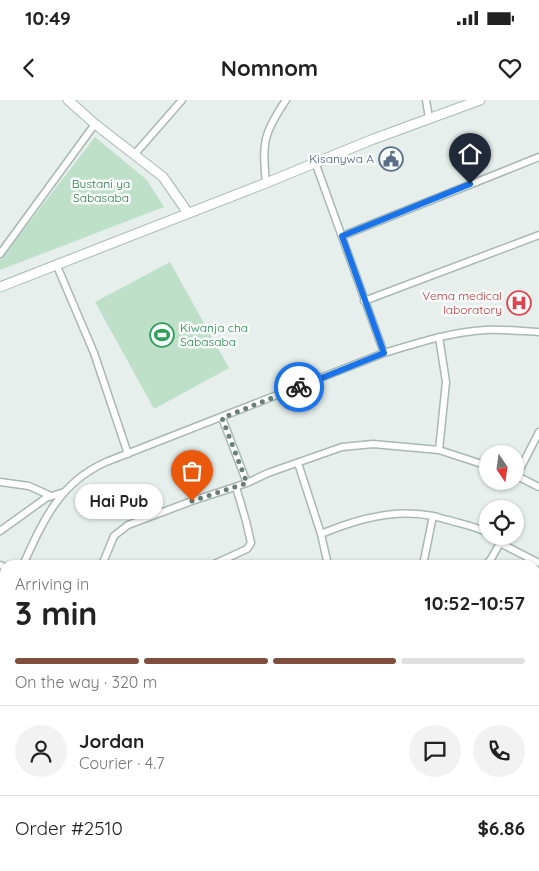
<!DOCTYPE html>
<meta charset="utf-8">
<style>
body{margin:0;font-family:Quicksand,sans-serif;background:#f2f2f2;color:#222;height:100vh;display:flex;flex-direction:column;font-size:19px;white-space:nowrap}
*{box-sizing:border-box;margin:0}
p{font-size:16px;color:#767676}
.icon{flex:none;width:28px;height:28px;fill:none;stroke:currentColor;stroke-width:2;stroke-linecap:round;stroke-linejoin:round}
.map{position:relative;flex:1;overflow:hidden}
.panel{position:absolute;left:0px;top:460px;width:540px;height:311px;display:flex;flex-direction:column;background:#fff;border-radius:15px 15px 0 0;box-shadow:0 1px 4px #0004}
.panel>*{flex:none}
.needle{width:32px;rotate:167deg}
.fabs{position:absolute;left:479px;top:345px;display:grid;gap:10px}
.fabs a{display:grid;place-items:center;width:45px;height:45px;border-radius:50%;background:#fff;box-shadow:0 1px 4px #0004;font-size:25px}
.pin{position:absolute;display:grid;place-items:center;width:42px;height:42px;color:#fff;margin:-51px -21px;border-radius:50% 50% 50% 0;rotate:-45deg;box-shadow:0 0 5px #0007}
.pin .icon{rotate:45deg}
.courier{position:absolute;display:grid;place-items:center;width:50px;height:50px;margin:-25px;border:4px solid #1a73e8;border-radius:50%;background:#fff;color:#222;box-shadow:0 1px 6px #0007}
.bubble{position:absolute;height:35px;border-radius:18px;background:#fff;box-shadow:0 1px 4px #0004;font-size:16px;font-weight:800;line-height:35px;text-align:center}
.head em{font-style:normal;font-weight:800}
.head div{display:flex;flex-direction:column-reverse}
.head{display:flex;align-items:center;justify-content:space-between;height:85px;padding:0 15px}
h1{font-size:32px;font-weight:800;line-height:38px}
.bar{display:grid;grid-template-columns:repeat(4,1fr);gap:8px 5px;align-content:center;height:60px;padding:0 15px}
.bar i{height:6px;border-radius:4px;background:#e0e0e0}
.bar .on{background:#804e3d}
.bar p{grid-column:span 4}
.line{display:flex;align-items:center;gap:12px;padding:0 15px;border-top:1px solid #e0e0e0}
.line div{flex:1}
.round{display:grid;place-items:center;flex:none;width:52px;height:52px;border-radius:26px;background:#f2f2f2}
.status{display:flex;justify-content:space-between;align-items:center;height:35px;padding:0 25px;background:#fff;direction:ltr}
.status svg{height:14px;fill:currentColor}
header{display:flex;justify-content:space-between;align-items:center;height:65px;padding:0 15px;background:#fff;font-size:22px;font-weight:800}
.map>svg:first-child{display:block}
.green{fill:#bfe0c8}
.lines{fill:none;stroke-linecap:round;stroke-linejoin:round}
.lane-casing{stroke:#a8b8b2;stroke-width:5.5}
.street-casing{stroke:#a8b8b2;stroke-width:9}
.secondary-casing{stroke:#a4bbb3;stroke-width:11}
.lane{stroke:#fff;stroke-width:3}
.street{stroke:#fff;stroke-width:6}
.secondary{stroke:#fff;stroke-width:9}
.done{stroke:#687f78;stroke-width:5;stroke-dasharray:0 9}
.route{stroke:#1a73e8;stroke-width:6}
.labels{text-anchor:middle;stroke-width:5;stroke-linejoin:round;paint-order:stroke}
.service-label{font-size:12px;fill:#4e5e75;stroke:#f7fbf9;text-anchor:end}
.park-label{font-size:12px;fill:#2d7a4b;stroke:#f7fbf9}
.health-label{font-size:12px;fill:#be3a42;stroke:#f7fbf9;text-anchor:end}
.leisure-label{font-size:12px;fill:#27864d;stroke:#f7fbf9;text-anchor:start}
</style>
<div class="status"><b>10:49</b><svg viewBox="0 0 49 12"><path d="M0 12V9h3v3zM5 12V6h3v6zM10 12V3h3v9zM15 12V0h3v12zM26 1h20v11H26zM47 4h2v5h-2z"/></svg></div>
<header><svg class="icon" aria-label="back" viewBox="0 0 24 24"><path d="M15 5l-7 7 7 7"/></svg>Nomnom<svg class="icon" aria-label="heart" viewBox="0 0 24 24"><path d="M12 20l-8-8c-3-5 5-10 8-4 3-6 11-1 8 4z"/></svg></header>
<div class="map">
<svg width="539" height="771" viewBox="0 0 539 771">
<rect width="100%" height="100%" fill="#e6efeb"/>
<!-- green -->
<path class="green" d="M95 37 147 80 164 107 0 170V160Z
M170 162 229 268 154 309 95 202Z
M215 766H316L311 771H209Z"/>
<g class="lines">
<!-- lane casing -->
<g class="lane-casing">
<path id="lane" d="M0 535 5 539"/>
</g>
<!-- street casing -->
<g class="street-casing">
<path id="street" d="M426 0 429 18
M134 55 182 0
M315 62 384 253
M266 83C262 43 263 34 286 0
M342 136 539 57
M0 154 95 24
M57 166 94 253 128 354
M364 201 539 135
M439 237 446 282 439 350
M222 318 247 383
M298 363 321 434 328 465
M515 375 539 387
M517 375 539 332
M0 382 29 386 51 396
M0 431 46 398 64 392
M321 434C356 419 395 408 433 416 438 417 443 419 448 420 462 424 475 426 488 433
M500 443 539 463
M0 465 5 467
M23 465C43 421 59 383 106 362L384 253C417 243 451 232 485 230 503 229 521 231 539 232
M102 465 114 436 128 425 192 401 247 383 268 373 342 347 373 344 439 350 488 366
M212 465 247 449 251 443 246 421 236 387
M423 465 433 416
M486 465 491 459 500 443 492 436
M535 542 539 539
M535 640 539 641
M535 702 539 703
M454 771 458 766
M535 771 539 765"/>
</g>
<!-- secondary casing -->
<g class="secondary-casing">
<path id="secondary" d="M68 0 95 24 163 77 188 113
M0 187 266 83 371 40 480 0
M0 750 5 754
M20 766 26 771"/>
</g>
<!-- lane -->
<use href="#lane" class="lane"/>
<!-- street -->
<use href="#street" class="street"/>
<!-- secondary -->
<use href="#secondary" class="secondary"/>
</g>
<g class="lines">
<!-- done -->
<path class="done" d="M192 401 247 383 222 318 299 287"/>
<!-- route -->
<path class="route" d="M299 287 384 253 342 136 470 84"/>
</g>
<!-- icons -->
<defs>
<g id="civic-ring" transform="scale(1.25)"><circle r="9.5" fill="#f7fbf9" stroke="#5c6f8a" stroke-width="1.5"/><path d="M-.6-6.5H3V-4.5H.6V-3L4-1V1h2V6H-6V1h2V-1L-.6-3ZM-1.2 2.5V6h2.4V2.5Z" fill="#5c6f8a"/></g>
<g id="hospital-ring" transform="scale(1.25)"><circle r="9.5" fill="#f7fbf9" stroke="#e0444e" stroke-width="1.5"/><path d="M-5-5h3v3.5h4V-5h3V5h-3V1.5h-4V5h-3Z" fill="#e0444e"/></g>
<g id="stadium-ring" transform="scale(1.25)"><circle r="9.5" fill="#f7fbf9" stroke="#2e9e5b" stroke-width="1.5"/><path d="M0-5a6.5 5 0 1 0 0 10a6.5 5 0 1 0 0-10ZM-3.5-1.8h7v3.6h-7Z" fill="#2e9e5b"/></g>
</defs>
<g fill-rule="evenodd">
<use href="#civic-ring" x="391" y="59"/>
<use href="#hospital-ring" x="519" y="203"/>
<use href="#stadium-ring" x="162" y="235"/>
</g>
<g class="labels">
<!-- service labels -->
<g class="service-label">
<text x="374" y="63">Kisanywa A</text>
</g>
<!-- park labels -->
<g class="park-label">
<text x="101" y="88">Bustani ya<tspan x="101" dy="14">Sabasaba</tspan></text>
</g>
<!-- health labels -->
<g class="health-label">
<text x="502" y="200">Vema medical<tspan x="502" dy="14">laboratory</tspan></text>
</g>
<!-- leisure labels -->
<g class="leisure-label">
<text x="180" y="232">Kiwanja cha<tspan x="180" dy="14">Sabasaba</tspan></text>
</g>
</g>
</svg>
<div class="fabs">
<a><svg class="needle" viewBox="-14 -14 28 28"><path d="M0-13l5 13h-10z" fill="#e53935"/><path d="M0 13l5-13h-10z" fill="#767676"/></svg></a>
<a><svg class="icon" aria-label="locate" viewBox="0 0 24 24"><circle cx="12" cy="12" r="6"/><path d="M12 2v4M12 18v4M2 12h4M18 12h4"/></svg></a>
</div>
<div class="pin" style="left:192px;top:401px;background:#ea580c"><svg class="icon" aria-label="bag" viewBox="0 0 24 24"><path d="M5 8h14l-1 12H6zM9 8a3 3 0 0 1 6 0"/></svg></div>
<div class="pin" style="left:470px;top:84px;background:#1f2937"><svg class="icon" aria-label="home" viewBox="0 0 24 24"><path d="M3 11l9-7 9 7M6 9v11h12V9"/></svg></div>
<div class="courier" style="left:299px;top:287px"><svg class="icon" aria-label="bike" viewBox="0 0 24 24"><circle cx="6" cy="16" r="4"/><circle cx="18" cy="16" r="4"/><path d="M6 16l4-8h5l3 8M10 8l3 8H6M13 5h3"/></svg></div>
<div class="bubble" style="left:75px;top:384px;width:88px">Hai Pub</div>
<section class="panel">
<div class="head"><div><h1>3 min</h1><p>Arriving in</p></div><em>10:52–10:57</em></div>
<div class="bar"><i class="on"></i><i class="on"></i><i class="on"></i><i></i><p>On the way · 320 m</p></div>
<div class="line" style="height:90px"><a class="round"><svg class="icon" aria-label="person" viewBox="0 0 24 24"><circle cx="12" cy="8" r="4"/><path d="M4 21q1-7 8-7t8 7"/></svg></a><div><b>Jordan</b><p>Courier · 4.7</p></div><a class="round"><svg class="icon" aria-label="chat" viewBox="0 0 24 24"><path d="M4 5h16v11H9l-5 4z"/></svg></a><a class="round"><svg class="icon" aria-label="phone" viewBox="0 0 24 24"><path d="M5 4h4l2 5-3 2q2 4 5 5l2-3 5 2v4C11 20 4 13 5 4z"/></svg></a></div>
<div class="line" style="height:65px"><div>Order #2510</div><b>$6.86</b></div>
</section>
</div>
